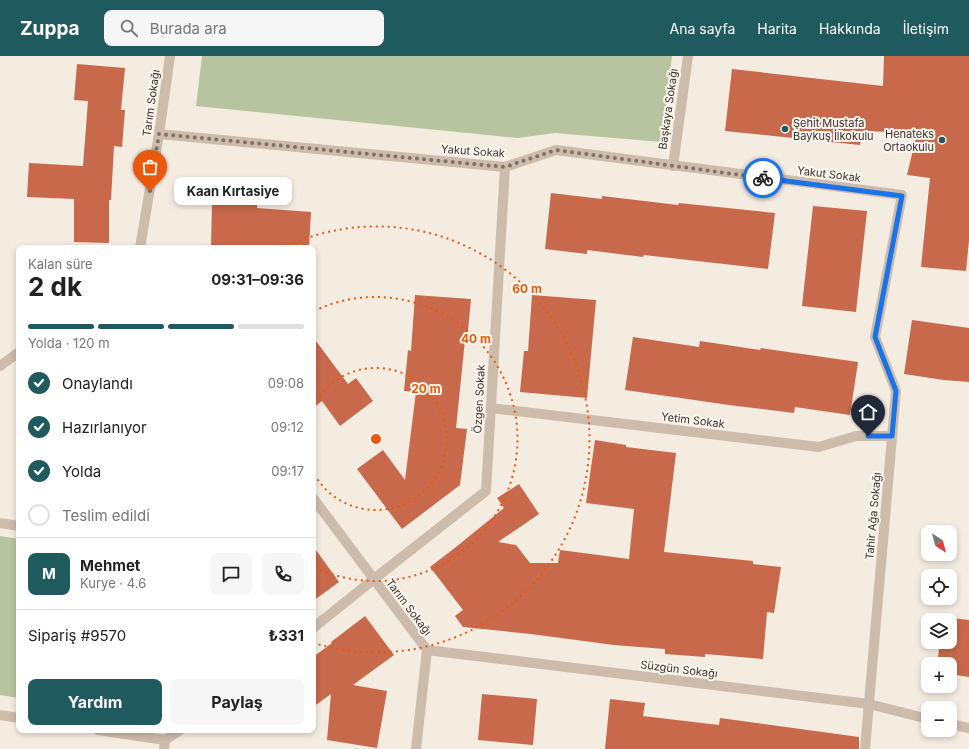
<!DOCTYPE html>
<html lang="tr">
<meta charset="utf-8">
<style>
body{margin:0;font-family:Inter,sans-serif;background:#f6f6f6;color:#222;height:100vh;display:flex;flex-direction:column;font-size:15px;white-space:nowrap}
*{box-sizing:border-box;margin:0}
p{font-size:13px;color:#767676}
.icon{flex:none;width:22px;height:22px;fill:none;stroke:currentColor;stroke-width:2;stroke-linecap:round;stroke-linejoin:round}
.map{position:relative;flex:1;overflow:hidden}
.drawer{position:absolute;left:16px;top:189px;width:300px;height:488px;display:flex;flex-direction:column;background:#fff;border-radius:8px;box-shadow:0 2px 6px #0003}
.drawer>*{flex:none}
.needle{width:26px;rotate:144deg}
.fabs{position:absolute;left:921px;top:469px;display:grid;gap:8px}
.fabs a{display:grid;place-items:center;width:36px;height:36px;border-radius:8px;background:#fff;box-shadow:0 2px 6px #0003;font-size:20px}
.pin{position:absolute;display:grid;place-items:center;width:34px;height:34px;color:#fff;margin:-41px -17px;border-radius:50% 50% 50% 0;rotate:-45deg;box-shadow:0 0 4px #0007}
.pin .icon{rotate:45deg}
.courier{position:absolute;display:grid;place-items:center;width:40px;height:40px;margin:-20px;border:3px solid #1a73e8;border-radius:50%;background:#fff;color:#222;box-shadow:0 1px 5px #0007}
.bubble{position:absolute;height:28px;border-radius:8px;background:#fff;box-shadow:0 2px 6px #0003;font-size:13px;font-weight:700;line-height:28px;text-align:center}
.headline em{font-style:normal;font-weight:700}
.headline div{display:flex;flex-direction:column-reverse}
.headline{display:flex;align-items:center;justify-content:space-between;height:68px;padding:0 12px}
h1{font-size:26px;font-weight:700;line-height:30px}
.bar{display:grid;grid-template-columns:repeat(4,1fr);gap:6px 4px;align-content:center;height:48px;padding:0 12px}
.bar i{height:5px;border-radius:3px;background:#e0e0e0}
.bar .selected{background:#1f5a5e}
.bar p{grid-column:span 4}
.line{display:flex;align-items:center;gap:10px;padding:0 12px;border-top:1px solid #e0e0e0}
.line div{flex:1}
.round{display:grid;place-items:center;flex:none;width:42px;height:42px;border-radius:8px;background:#f6f6f6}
ol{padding:0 12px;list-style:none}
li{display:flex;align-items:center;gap:12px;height:44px}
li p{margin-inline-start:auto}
li .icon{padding:4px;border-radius:50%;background:#1f5a5e;color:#fff;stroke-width:4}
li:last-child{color:#767676}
li i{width:22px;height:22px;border:2px solid #e0e0e0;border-radius:50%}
.primary-button{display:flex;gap:8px;margin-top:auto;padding:8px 12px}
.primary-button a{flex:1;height:46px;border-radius:8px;background:#1f5a5e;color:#fff;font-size:16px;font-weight:700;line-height:46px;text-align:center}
.primary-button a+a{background:#f6f6f6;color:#222}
header{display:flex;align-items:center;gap:24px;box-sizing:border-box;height:56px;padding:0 20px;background:#1f5a5e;color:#fff}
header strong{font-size:19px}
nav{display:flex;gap:22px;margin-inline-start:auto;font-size:14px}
.search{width:280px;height:36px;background:#f6f6f6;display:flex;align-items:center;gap:10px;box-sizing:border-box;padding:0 14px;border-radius:8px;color:#767676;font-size:15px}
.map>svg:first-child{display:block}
.green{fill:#b8c4a0}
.building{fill:#c8694b}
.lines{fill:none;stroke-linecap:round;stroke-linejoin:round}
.street{stroke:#cdbbac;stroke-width:10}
.done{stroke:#7c716b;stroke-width:4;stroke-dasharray:0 7.2}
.route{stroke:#1a73e8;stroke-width:5}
.ring{fill:none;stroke:#e8590c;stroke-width:2;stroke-dasharray:2 4}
.poi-dot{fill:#1f5a5e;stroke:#fbf5ee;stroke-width:1.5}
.labels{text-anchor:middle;stroke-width:4;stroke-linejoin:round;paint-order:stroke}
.street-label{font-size:11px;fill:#3b302b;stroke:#fbf5ee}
.poi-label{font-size:11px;fill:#3b302b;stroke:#fbf5ee;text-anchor:start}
.centre{fill:#e8590c;stroke:#fbf5ee;stroke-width:2}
.ring-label{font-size:12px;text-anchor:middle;font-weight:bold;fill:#e8590c;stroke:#fbf5ee;stroke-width:4;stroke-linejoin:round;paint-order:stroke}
</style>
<header>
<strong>Zuppa</strong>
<div class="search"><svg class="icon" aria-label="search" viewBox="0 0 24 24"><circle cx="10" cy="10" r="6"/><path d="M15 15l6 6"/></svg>Burada ara</div>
<nav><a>Ana sayfa</a><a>Harita</a><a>Hakkında</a><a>İletişim</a></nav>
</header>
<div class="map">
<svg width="969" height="693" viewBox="0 0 969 693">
<rect width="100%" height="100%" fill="#f4ebe1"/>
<!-- green -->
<path class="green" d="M202 0H672L662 86 555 77 518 82 196 50Z
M0 480 19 483V642L0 639Z"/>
<!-- building -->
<path class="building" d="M884 0H969V184L966 215 921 211 930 122 907 119 917 77 862 75 860 89 725 75 732 13 883 30Z
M77 8 125 12 121 54H125L122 91 114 90 111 144H109V187L74 186V143L27 141 29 107 83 110 88 45 74 44Z
M551 137 602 143V140L678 149 679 147 775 157 768 213 644 199 643 201 587 194V198L545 193Z
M212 147 257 148V152L311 156 309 192H283L256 190V192L211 191Z
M813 150 867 155 856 256 802 250Z
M415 239 471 243 467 285 465 284 456 372 467 373 460 429 402 473 357 413 383 394 405 424 416 336 404 335 408 294 411 295Z
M532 239 596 244 587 342 520 336 524 295H528Z
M912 264 969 272V326L944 324 904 318Z
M313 281 348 328 356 322 373 345 340 370 322 345 313 352Z
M633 281 699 291 700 285 760 294 761 292 858 306 850 359 795 351 794 357 729 349 625 334Z
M595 384 626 389V391L676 397 664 496 753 505V508L781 511 774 557 767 556 763 603 705 598V601L665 598V593L614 589 531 578 463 571 455 560 463 554 430 511 456 491 504 452 497 442 519 428 539 458 498 486 516 489 530 507H558L560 494 629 503 634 453 586 447Z
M313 490 339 526 313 545Z
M365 560 394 599 353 629 387 635 377 692 327 684 331 638 313 651V601L332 587 331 586Z
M943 561 969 564V621L950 618V608H937L940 586H950V564H942Z
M482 638 537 643 533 689 478 684Z
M610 643 645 647 643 660 719 669 720 662 859 681V693H605Z"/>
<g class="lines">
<!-- street -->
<path class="street" d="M159 78 505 111 556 94 902 139 875 281 896 335 865 693
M673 110 688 0
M140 192 159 78 170 0
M0 310 19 296
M491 352 819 391 856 380H892
M313 442 427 594 416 693
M0 467 19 470
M313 572 374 523 486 435 505 111
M427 594 869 648 928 663
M0 659 19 662
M950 668 969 672
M98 674 165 684
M164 693 165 684 180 674"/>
</g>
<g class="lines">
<!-- done -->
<path class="done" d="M150 135 159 78 505 111 556 94 763 122"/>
<!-- route -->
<path class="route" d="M763 122 902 140 875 281 896 335 892 380H868"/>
</g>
<!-- distance rings -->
<g class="ring">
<path d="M313 350A71 71 0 1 1 313 416"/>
<path d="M314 255A142 142 0 1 1 314 511"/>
<path d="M283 192A213 213 0 1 1 314 587"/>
</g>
<!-- markers -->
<g class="poi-dot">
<circle cx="785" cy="73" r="4"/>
<circle cx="942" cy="84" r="4"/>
</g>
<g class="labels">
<!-- street labels -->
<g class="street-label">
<text transform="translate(151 47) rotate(-82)" y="4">Tarım Sokağı</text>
<text transform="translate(668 53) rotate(-82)" y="4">Başkaya Sokağı</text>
<text transform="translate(473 95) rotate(4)" y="4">Yakut Sokak</text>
<text transform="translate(829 118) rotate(7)" y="4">Yakut Sokak</text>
<text transform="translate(479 343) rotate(-87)" y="4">Özgen Sokak</text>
<text transform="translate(693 364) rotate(7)" y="4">Yetim Sokak</text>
<text transform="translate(873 460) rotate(-85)" y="4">Tahir Ağa Sokağı</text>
<text transform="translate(409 551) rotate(53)" y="4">Tarım Sokağı</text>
<text transform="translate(679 613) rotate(7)" y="4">Süzgün Sokağı</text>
</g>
<!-- poi labels -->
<g class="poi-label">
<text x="793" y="71">Şehit Mustafa<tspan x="793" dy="13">Baykuş İlkokulu</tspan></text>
<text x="934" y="82" text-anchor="end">Henateks<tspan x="934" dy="13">Ortaokulu</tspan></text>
</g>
</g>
<circle cx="376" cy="383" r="6" class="centre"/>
<g class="ring-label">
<text x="527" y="237">60 m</text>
<text x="476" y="287">40 m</text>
<text x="426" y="337">20 m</text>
</g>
</svg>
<div class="fabs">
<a><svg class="needle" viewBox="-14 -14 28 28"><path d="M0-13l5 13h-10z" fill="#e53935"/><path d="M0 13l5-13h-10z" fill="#767676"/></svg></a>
<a><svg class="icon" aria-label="locate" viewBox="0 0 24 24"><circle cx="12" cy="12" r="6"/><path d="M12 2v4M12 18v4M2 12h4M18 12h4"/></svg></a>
<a><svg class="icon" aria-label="layers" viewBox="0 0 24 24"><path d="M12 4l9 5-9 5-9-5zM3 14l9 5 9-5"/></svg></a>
<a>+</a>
<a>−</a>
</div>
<div class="pin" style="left:150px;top:135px;background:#ea580c"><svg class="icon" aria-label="bag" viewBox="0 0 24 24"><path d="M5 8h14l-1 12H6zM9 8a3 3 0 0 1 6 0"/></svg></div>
<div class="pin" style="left:868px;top:380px;background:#1f2937"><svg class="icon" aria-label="home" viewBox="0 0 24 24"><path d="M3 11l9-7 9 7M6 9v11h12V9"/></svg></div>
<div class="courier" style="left:763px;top:122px"><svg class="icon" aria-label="bike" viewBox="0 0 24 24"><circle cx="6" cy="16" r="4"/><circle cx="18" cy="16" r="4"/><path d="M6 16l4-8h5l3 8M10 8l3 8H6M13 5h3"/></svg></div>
<div class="bubble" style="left:174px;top:121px;width:118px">Kaan Kırtasiye</div>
<section class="drawer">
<div class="headline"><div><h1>2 dk</h1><p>Kalan süre</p></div><em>09:31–09:36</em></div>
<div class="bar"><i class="selected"></i><i class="selected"></i><i class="selected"></i><i></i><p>Yolda · 120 m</p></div>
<ol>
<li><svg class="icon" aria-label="check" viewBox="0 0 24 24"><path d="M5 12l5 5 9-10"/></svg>Onaylandı<p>09:08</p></li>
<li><svg class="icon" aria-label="check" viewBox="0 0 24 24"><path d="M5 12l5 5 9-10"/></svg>Hazırlanıyor<p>09:12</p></li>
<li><svg class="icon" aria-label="check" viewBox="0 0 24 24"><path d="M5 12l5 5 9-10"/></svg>Yolda<p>09:17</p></li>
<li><i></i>Teslim edildi</li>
</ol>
<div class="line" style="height:72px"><b class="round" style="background:#1f5a5e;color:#fff">M</b><div><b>Mehmet</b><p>Kurye · 4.6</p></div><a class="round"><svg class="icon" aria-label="chat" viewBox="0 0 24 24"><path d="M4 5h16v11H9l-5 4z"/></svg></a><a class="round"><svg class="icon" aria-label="phone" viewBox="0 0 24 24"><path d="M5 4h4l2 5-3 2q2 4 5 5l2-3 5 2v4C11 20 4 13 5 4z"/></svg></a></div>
<div class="line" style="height:52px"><div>Sipariş #9570</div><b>₺331</b></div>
<div class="primary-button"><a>Yardım</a><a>Paylaş</a></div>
</section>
</div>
